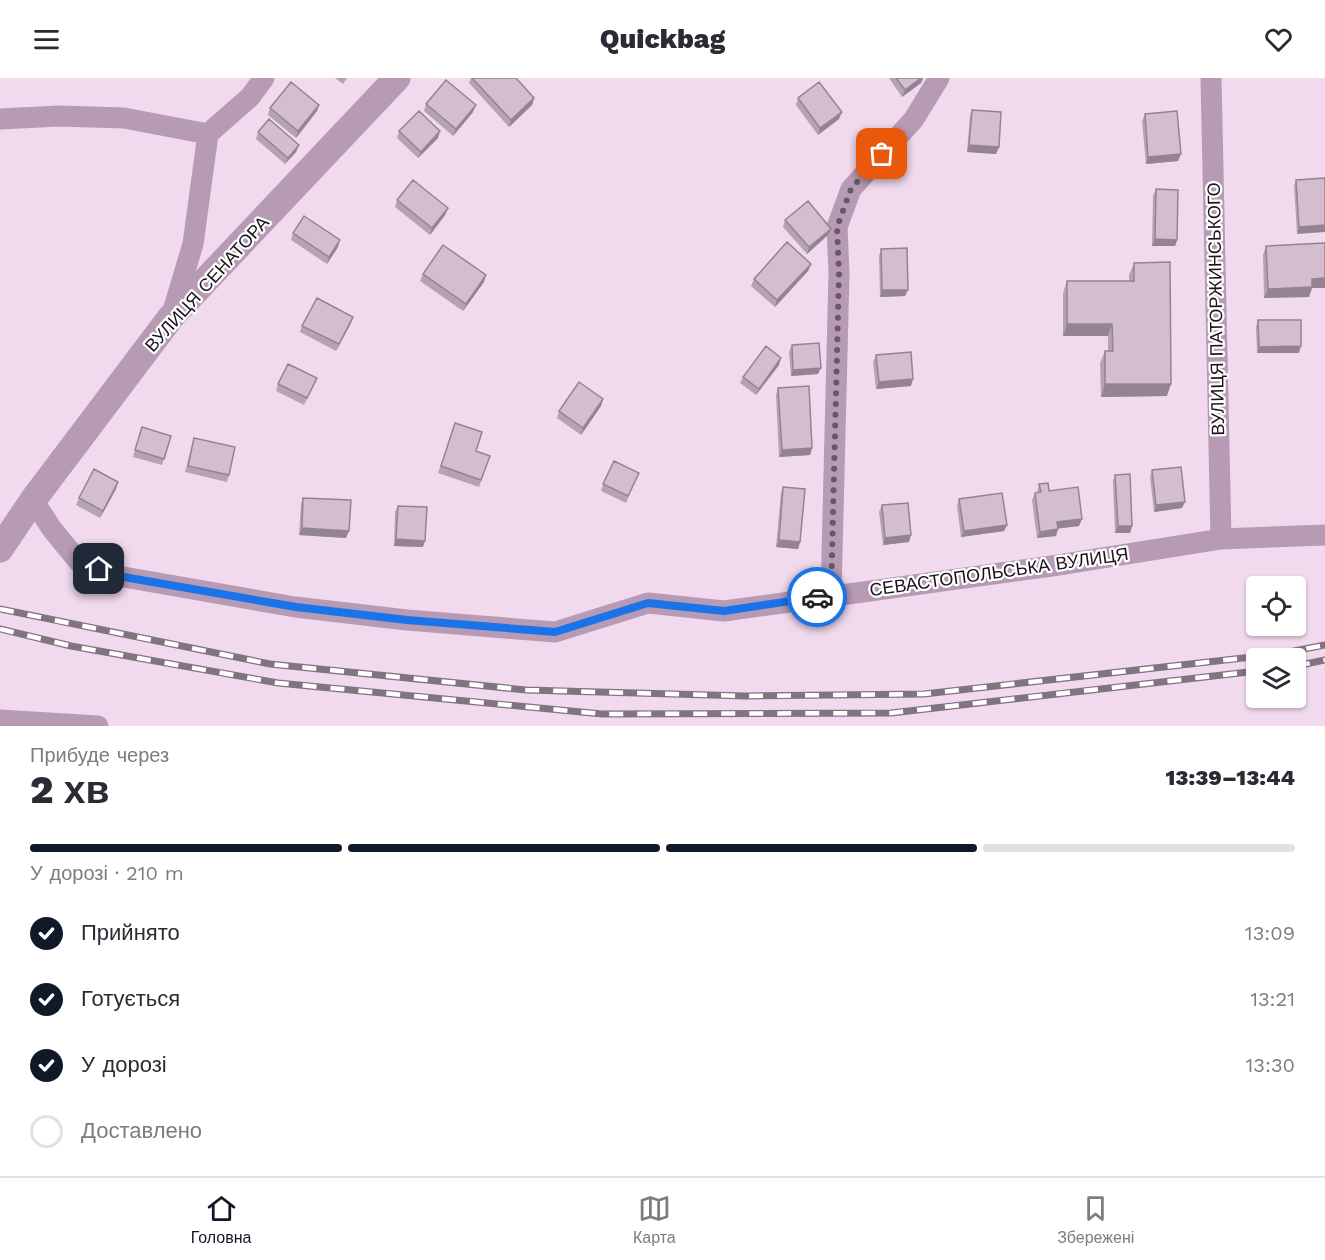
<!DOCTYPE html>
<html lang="uk">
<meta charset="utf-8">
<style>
body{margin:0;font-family:"Work Sans",sans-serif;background:#f7f7f7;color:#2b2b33;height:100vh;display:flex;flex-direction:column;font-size:22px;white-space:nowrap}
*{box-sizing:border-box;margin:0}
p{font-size:20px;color:#7c7c81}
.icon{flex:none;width:33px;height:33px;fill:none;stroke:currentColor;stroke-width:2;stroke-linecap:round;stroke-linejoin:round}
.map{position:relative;height:648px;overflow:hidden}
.drawer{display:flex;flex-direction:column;background:#fff;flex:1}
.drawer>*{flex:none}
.controls{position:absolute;left:1246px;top:498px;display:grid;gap:12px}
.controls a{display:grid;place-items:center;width:60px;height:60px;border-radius:6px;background:#fff;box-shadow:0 2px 4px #0004;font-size:30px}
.pin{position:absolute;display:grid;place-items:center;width:51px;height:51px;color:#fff;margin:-26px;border-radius:12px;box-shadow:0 3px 9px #0006}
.courier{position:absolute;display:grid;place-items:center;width:60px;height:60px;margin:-30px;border:4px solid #1a73e8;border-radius:50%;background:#fff;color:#222;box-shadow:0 2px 8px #0007}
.headline em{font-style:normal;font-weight:800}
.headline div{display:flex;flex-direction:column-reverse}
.headline{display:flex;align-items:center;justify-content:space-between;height:102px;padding:0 30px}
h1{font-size:39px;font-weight:800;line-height:45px}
.bar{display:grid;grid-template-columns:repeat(4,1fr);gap:9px 6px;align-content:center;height:72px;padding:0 30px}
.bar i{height:8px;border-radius:4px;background:#e1e1e2}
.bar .active{background:#111827}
.bar p{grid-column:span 4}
ol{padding:0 30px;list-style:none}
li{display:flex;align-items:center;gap:18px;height:66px}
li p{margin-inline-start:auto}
li .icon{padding:6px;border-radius:50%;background:#111827;color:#fff;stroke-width:4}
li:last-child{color:#7c7c81}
li i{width:33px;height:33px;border:3px solid #e1e1e2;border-radius:50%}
header{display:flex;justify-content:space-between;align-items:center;height:78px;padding:0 30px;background:#fff;font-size:27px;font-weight:800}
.menu{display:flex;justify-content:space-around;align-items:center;height:84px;border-top:2px solid #e1e1e2;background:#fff;font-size:16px;color:#7c7c81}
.menu a{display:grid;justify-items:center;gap:3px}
.menu .active{color:#111827}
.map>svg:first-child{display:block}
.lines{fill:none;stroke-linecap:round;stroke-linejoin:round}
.minor{stroke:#b79ab3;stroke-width:21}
.tertiary{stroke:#b79ab3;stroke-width:27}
.rail-casing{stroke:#827380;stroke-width:7}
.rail{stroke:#fff;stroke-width:4.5;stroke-dasharray:14;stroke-linecap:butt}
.wall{fill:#b5a3b2}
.shaded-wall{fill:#948491}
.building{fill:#d3bdcf;stroke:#948491;stroke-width:1.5}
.done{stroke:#665964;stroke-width:6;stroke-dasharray:0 10.8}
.route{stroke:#1a73e8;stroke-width:8}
.labels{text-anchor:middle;stroke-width:4.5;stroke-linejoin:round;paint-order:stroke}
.street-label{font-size:18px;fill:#1b131a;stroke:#fff}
</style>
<header><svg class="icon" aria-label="menu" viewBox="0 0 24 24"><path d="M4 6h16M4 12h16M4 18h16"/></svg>Quickbag<svg class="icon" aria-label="heart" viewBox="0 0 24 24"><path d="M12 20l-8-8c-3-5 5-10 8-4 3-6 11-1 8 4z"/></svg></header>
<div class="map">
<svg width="1325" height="648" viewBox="0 0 1325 648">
<rect width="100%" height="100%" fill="#f1daed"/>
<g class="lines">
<!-- minor -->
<path class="minor" d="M1211 0 1221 461
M0 41 59 38 124 40 208 56
M172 236 193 166 208 56 250 19 264 0
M33 422 52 451 79 484 118 498 295 529 407 542 555 554 648 525 724 533 1052 488 1221 461 1325 457
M831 517 839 195 837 149 851 111 914 41 939 0
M0 642 98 648"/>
<!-- tertiary -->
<path class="tertiary" d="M0 471 33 422 171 239 397 0"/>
<!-- rail casing -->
<g class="rail-casing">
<path id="rail" d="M0 531 270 586 526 612 746 618 924 616 1279 576 1325 567
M0 551 71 568 278 605 602 636 891 635 1257 593
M1296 588 1325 582"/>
</g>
<!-- rail -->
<use href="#rail" class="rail"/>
</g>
<!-- wall -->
<path class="wall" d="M335 0H347L343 6Z
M471 0H516L534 20 532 27 509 49 469 5Z
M889 0H923L921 5 902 19Z
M798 20 839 41 818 57 796 27Z
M426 26 473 34 453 58 424 33Z
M319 27 317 33 296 60 268 37 270 30Z
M972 32 999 69 996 76 967 74 970 38Z
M1145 36 1178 83 1146 86 1142 43Z
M399 53 438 60 418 80 397 60Z
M258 54 299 67 296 74 285 86 256 61Z
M1325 100 1297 156 1294 108 1296 102Z
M1156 111 1177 162 1175 168H1152L1153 118Z
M397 122 448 130 445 137 430 157 395 129Z
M785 142 828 157 807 176 783 149Z
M293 155 338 169 327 186 291 162Z
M1266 168 1312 210 1309 219 1264 220 1263 177Z
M881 171 905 218 880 219 879 178Z
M1134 185 1167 318 1101 319 1100 285 1105 273H1108V258H1063V215L1067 203H1129V197Z
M811 186 808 193 775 229 751 208 754 201Z
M423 196 484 204 463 233 420 203Z
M353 239 351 245 336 273 300 254 302 248Z
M1258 242 1299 275H1257L1256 249Z
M792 267 818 296 791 298 789 274Z
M876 277 911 308 876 311 873 284Z
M779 287 756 317 740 305 743 299Z
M278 306 314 307 304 327 276 313Z
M778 310 812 370 810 377 779 379 776 317Z
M603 321 601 328 581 357 557 340 559 333Z
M455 345 476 373 490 378 479 409 438 395Z
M142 349 164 381 162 387 133 379Z
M194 360 229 397 227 404 185 394Z
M1152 392 1182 430 1154 434 1150 399Z
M639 395 626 425 601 413 603 406Z
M1115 397 1132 448 1130 455H1115L1113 403Z
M1039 406 1049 413 1079 448 1058 450 1056 458 1037 460 1032 422 1035 415H1037Z
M783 409 800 464 798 471 776 469 781 415Z
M116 411 100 440 76 427 79 420Z
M303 420 346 460 299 457 301 426Z
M959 421 1007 447 1004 453 961 459 957 428Z
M882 427 909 464 883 467 879 434Z
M398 428 423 469 394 468 395 434Z"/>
<!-- shaded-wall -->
<path class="shaded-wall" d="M921 0H923L921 5 902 19 905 12Z
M534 20 532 27 509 49 511 42Z
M319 27 317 33 296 60 298 53Z
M476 27 473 34 453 58 456 51Z
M842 34 839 41 818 57 820 50Z
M440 53 438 60 418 80 421 74Z
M299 67 296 74 285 86 288 80Z
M969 67 999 69 996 76 967 74Z
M1181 76 1178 83 1146 86 1148 79Z
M448 130 445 137 430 157 432 150Z
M1325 147V154L1297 156 1299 149Z
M831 151 828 157 807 176 809 169Z
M1155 161 1177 162 1175 168H1152Z
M340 162 338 169 327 186 329 179Z
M811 186 808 193 775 229 777 222Z
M486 197 484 204 463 233 466 226Z
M1325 200V210H1312L1309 219 1264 220 1268 211 1312 201Z
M882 212H908L905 218 880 219Z
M353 239 351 245 336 273 339 266Z
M1067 246H1112L1108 258H1063Z
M1301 268 1299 275H1257L1259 269Z
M781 280 779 287 756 317 759 311Z
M821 290 818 296 791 298 793 292Z
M913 301 911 308 876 311 879 304Z
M1105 306H1171L1167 318 1101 319Z
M603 321 601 328 581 357 583 350Z
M812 370 810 377 779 379 782 372Z
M118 404 116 411 100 440 103 433Z
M1185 424 1182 430 1154 434 1156 427Z
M1082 441 1079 448 1055 451 1057 444Z
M1007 447 1004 453 961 459 964 453Z
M1118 448H1132L1130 455H1115Z
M302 450 349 453 346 460 299 457Z
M1058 451 1056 458 1037 460 1040 454Z
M911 457 909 464 883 467 885 460Z
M396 461 425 463 423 469 394 468Z
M779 462 800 464 798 471 776 469Z"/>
<!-- building -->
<path class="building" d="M472 0H516L534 20 511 42Z
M896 0H921L905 12Z
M446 2 476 27 456 51 426 26Z
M291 4 319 27 298 53 270 30Z
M819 4 842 34 820 50 798 20Z
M972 32 1001 34 999 69 969 67Z
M419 33 440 53 421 74 399 53Z
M1177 33 1181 76 1148 79 1145 36Z
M269 41 299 67 288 80 258 54Z
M1325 100V147L1299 149 1296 102Z
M413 102 448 130 432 150 397 122Z
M1156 111 1178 112 1177 162 1155 161Z
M808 123 831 151 809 169 785 142Z
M304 138 340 162 329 179 293 155Z
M787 164 811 186 777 222 754 201Z
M1325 165V200L1312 201V209L1268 211 1266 168Z
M443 167 486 197 466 226 423 196Z
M907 170 908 212H882L881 171Z
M1170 184 1171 306H1105V273H1113L1112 246H1067V203H1134V185Z
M317 220 353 239 339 266 302 248Z
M1258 242H1301V268L1259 269Z
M819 265 821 290 793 292 792 267Z
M766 268 781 280 759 311 743 299Z
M911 274 913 301 879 304 876 277Z
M288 286 317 300 307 320 278 306Z
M579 304 603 321 583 350 559 333Z
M809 308 812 370 782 372 778 310Z
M455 345 482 354 476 373 490 378 481 402 441 388Z
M142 349 171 358 164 381 135 372Z
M194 360 235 369 229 397 188 388Z
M614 383 639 395 628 418 603 406Z
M1181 389 1185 424 1156 427 1152 392Z
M94 391 118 404 103 433 79 420Z
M1130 396 1132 448H1118L1115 397Z
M1048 405 1049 413 1078 409 1082 441 1057 444 1058 451 1040 454 1035 415 1041 414 1039 406Z
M783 409 805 411 800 464 779 462Z
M1002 415 1007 447 964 453 959 421Z
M303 420 351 422 349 453 302 450Z
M908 425 911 457 885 460 882 427Z
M398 428 427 429 425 463 396 461Z"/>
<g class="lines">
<!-- done -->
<path class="done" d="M817 519 831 517 839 195 837 149 851 111 882 76"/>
<!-- route -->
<path class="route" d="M99 491 118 498 296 529 407 542 555 554 648 525 724 533 817 519"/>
</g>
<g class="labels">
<!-- street labels -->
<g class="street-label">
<text transform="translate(207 206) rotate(-48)" y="6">ВУЛИЦЯ СЕНАТОРА</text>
<text transform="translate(1216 231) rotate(-91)" y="6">ВУЛИЦЯ ПАТОРЖИНСЬКОГО</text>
<text transform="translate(999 494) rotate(-8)" y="6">СЕВАСТОПОЛЬСЬКА ВУЛИЦЯ</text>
</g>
</g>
</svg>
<div class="controls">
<a><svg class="icon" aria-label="locate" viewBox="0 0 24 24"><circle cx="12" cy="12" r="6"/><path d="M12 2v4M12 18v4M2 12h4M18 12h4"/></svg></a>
<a><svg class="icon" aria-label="layers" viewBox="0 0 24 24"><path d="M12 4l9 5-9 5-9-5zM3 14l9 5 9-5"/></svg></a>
</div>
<div class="pin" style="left:882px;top:76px;background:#ea580c"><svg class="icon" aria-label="bag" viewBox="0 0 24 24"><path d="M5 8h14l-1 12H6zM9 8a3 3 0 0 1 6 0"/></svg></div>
<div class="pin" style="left:99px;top:491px;background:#1f2937"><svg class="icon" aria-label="home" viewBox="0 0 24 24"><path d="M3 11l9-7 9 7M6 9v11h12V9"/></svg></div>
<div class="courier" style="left:817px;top:519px"><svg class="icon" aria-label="car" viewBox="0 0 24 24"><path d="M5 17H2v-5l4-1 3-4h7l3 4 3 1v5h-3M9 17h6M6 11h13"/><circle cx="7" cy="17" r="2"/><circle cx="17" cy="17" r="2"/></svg></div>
</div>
<section class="drawer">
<div class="headline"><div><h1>2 хв</h1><p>Прибуде через</p></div><em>13:39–13:44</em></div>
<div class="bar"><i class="active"></i><i class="active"></i><i class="active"></i><i></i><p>У дорозі · 210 m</p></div>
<ol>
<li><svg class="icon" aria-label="check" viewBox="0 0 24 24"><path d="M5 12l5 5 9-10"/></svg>Прийнято<p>13:09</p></li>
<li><svg class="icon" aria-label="check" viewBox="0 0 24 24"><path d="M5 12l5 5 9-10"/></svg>Готується<p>13:21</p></li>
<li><svg class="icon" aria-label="check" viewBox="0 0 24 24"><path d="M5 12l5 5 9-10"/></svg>У дорозі<p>13:30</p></li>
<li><i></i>Доставлено</li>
</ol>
</section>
<nav class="menu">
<a class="active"><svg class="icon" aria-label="home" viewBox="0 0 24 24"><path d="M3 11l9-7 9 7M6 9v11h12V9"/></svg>Головна</a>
<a><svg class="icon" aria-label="map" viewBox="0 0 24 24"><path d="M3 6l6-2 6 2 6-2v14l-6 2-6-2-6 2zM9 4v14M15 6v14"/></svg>Карта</a>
<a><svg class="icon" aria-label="saved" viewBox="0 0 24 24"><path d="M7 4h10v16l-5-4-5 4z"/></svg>Збережені</a>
</nav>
